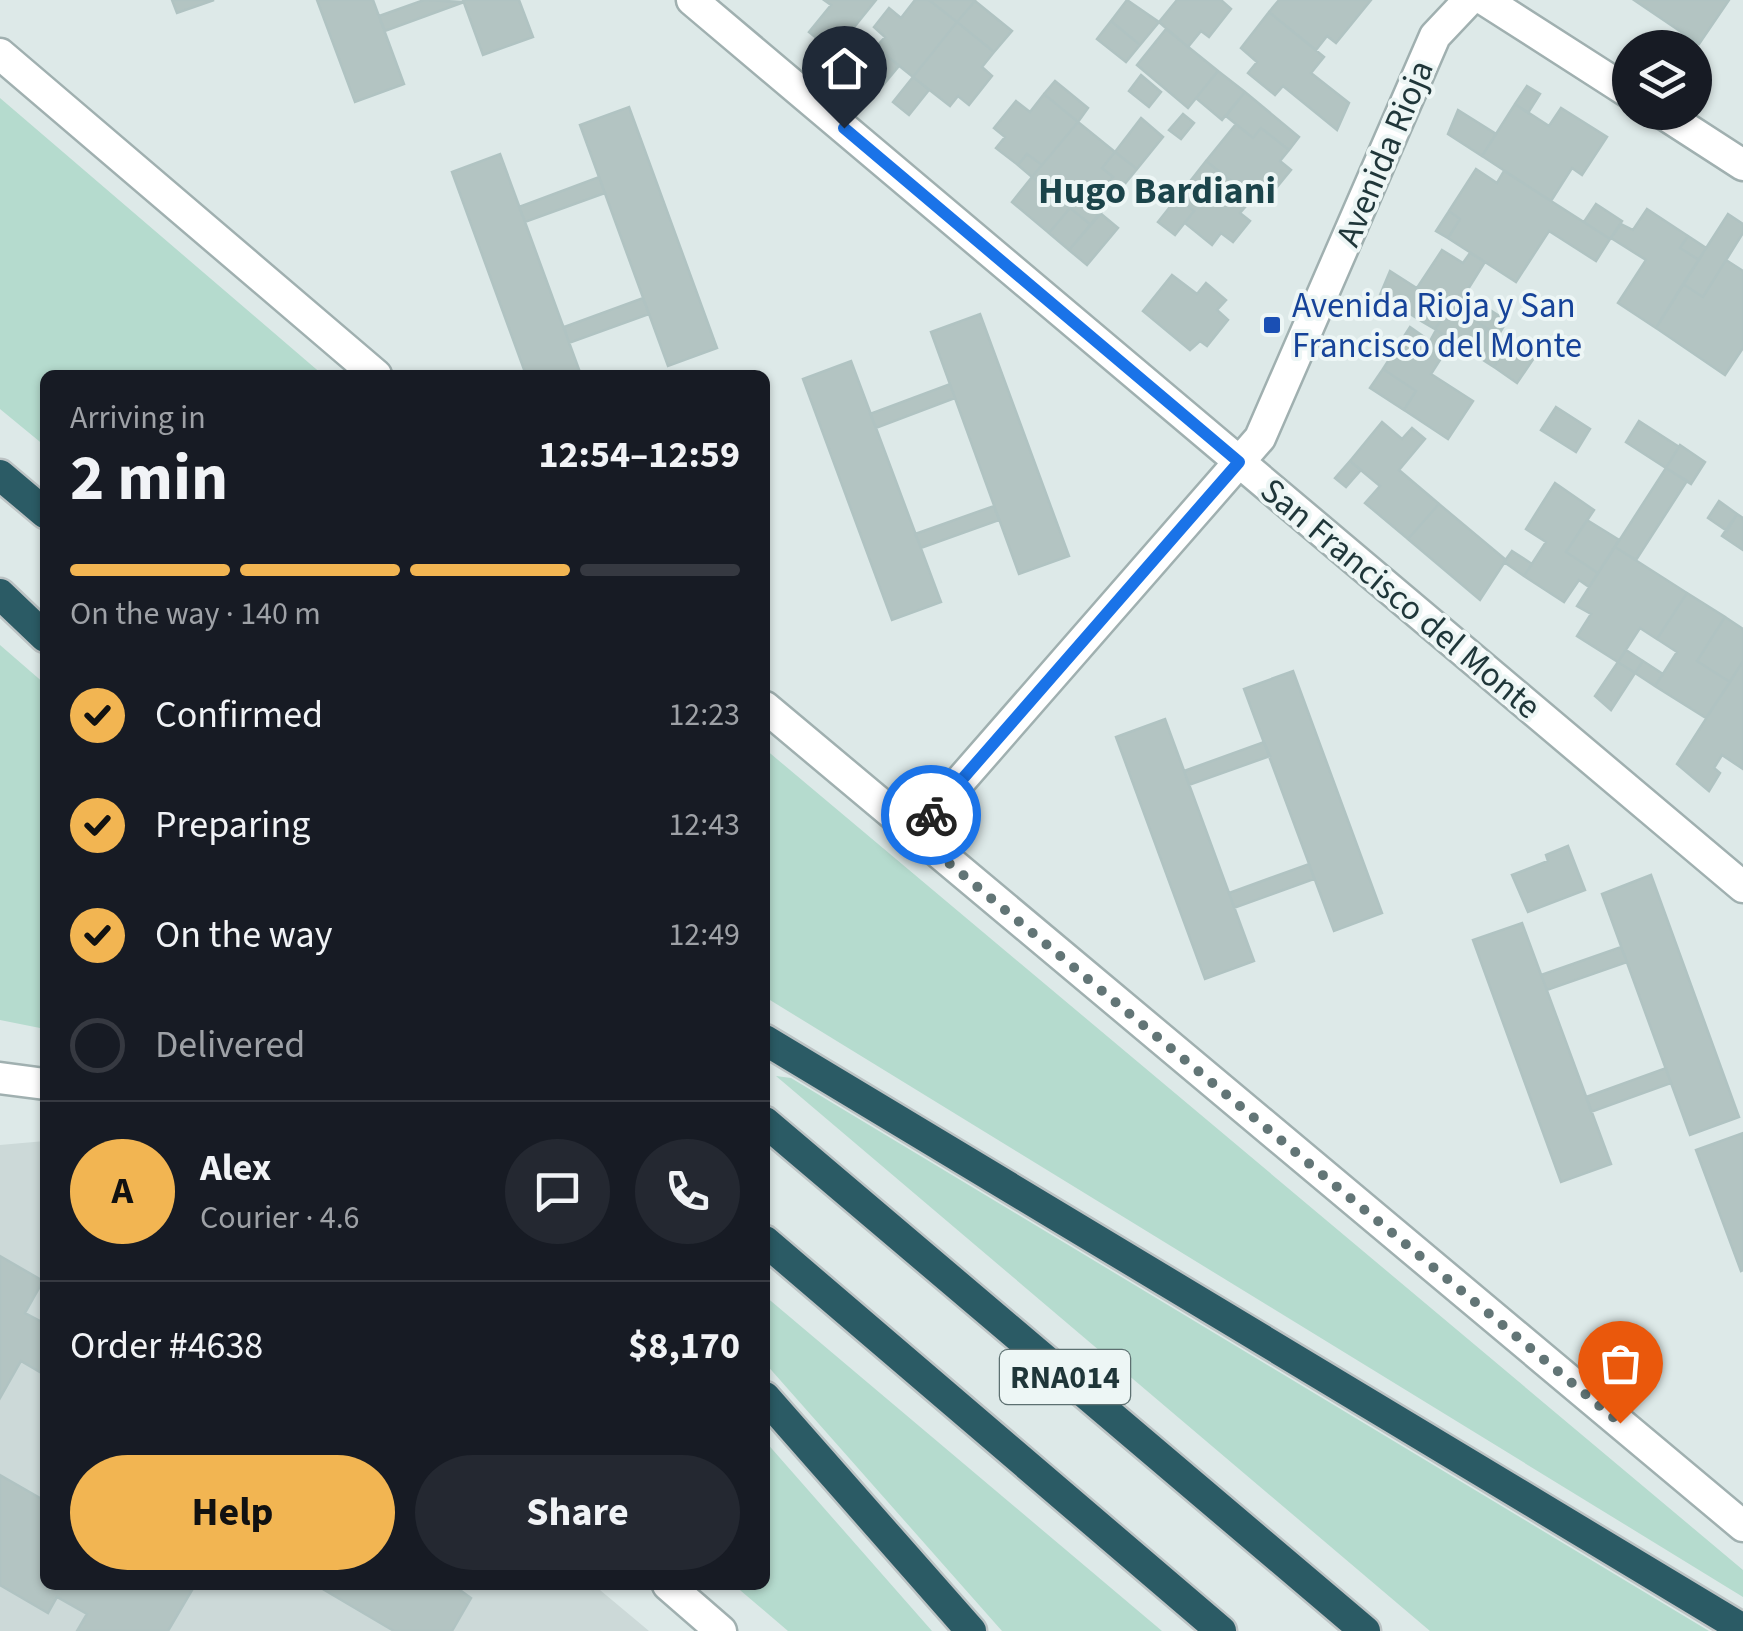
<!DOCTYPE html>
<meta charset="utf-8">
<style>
body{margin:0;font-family:"Source Sans 3",sans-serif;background:#242831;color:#f1f3f6;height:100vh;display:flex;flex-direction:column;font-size:38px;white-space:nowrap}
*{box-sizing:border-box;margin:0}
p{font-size:32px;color:#9ea1a6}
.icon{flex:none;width:55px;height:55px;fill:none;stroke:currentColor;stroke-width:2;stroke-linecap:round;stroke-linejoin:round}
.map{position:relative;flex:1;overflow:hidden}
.sheet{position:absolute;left:40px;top:370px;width:730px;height:1220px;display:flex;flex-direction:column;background:#171b24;border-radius:15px;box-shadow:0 2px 8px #0004}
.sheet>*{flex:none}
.controls{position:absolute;left:1612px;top:30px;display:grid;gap:20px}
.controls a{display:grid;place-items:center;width:100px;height:100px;border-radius:50%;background:#171b24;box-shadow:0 2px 8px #0004;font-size:50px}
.pin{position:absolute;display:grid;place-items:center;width:85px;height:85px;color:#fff;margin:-102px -42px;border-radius:50% 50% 50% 0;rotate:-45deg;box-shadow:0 0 10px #0007}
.pin .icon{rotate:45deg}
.courier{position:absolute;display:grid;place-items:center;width:100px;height:100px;margin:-50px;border:8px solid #1a73e8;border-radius:50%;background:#fff;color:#222;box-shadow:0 2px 12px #0007}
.overview em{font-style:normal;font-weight:700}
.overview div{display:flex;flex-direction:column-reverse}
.overview{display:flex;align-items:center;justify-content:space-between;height:170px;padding:0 30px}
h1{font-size:65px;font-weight:700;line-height:75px}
.bar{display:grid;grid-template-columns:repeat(4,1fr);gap:15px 10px;align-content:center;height:120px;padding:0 30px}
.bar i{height:12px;border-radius:8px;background:#363941}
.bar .active{background:#f2b552}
.bar p{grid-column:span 4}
.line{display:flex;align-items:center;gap:25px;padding:0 30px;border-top:2px solid #363941}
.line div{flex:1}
.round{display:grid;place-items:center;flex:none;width:105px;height:105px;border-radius:52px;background:#242831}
ol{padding:0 30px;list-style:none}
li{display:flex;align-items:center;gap:30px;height:110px}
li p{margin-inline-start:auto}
li .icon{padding:10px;border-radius:50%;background:#f2b552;color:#111;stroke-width:4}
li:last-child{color:#9ea1a6}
li i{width:55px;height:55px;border:5px solid #363941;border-radius:50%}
.cta{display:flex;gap:20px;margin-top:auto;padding:20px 30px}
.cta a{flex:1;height:115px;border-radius:60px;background:#f2b552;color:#111;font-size:40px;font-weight:700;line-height:115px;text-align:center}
.cta a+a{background:#242831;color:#f1f3f6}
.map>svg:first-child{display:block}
.built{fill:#ccd9d8}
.green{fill:#b5dbce}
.building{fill:#b3c4c2;stroke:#b0c3c2;stroke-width:2.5}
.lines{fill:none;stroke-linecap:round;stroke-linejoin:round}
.minor-casing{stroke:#a0b0b0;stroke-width:35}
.highway-casing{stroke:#bcc3c4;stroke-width:35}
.minor{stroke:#fff;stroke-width:30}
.highway{stroke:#2b5b65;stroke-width:30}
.done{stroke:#627576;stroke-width:10;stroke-dasharray:0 18}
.route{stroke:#1a73e8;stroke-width:12}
.transit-dot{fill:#1a4fb4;stroke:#edf6f5;stroke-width:4}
.labels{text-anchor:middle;stroke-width:8;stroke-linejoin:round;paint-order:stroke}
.shield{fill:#edf6f5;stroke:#5d7071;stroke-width:2.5}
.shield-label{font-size:32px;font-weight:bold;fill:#1f3639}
.street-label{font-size:35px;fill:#1f3639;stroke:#edf6f5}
.transit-label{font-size:35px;fill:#164399;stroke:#edf6f5;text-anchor:start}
.neighbourhood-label{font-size:38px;font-weight:bold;fill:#1b444a;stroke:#edf6f5}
</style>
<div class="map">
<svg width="1743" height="1631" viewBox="0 0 1743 1631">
<rect width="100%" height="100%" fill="#dde9e8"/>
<!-- built -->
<path class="built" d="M45 1141V1585H594L649 1631H0V1145Z"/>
<!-- green -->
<path class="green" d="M0 98 323 375H45V446L0 409Z
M0 645 45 684V1029L0 1020Z
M765 749 1743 1570V1597L765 997Z
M776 1076 791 1078 1709 1631H1430Z
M765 1296 1162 1631H1002L765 1363Z
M765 1441 932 1631H788L734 1585H765Z"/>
<!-- building -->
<path class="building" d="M172 0H214L177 13Z
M317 0H373L404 84 355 102Z
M424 0 464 2 385 31 379 16Z
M463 0H519L533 37 483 55Z
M824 0H876L834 52 809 32 831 5Z
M915 0H929L957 22 913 77 876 47 885 37 874 27 889 8 901 18Z
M929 0H973L975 1 957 22Z
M1127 0 1159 22 1140 45 1111 21Z
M1177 0H1221L1231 9 1209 37 1201 31 1188 47 1159 22Z
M1279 0H1371L1336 43 1327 36 1316 50 1269 12Z
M1634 0H1729L1699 44Z
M975 1 1012 31 994 52 957 22Z
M1269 12 1324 57 1311 73 1349 103 1337 130 1283 86 1275 95 1248 73 1257 62 1241 48Z
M1111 21 1140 45 1126 62 1097 39Z
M957 22 994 52 982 67 992 76 969 105 958 96 950 106 913 77Z
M1166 29 1218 71 1188 108 1137 65Z
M876 47 899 66 879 90 857 71Z
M1218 71 1245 92 1222 120 1196 98Z
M1141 75 1161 92 1149 107 1129 91Z
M913 77 929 90 909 115 893 102Z
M1055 81 1088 108 1078 122 1044 94Z
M1527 86 1540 94 1528 113 1515 104Z
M1245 92 1299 137 1289 150 1261 128 1253 138 1226 116Z
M1044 94 1078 122 1042 165 1027 154 1018 165 996 148 1005 137 994 128 1016 101 1030 112Z
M1515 104 1549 126 1561 108 1607 137 1582 175 1572 168 1551 201 1482 156Z
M629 107 717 348 668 366 580 125Z
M1458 110 1496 134 1482 156 1448 134Z
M1183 114 1194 123 1181 139 1169 130Z
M1141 118 1163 137 1137 169 1115 152Z
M1078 122 1115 152 1102 168 1113 177 1090 206 1079 196 1070 208 1032 177Z
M1236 124 1253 138 1261 128 1289 150 1280 161 1291 170 1272 193 1262 186 1253 198 1206 161Z
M1115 152 1137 169 1091 225 1070 208 1079 196 1090 206 1113 177 1102 168Z
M500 154 525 222 581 375H526L452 172Z
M1027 154 1042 165 1032 177 1018 165Z
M1206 161 1253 198 1240 213 1250 221 1233 242 1221 233 1212 245 1185 223 1194 211 1177 198Z
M1476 169 1497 183 1504 171 1610 239 1596 261 1549 231 1516 282 1448 238 1460 219 1449 211Z
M599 177 605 193 525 222 519 207Z
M1032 177 1070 208 1049 233 1012 202Z
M1177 198 1194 211 1175 235 1158 222Z
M1596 204 1622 221 1610 239 1584 222Z
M1070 208 1091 225 1069 250 1049 233Z
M1647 209 1688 236 1680 248 1699 260 1656 328 1618 303 1646 260 1611 238 1621 224 1633 230Z
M1449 211 1460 219 1448 238 1436 231Z
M1100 213 1118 228 1087 265 1069 250Z
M1728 214 1743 224V233L1703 297 1683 284Z
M1688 236 1706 248 1699 260 1680 248Z
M1442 250 1463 263 1470 253 1485 262 1465 294 1507 321 1496 339 1515 352 1510 359 1502 354 1494 367 1472 353 1488 329 1451 306 1435 329 1423 322 1437 301 1417 288Z
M1726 260 1743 271V348L1725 375 1656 328 1683 284 1703 297Z
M1390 271 1437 301 1423 322 1380 295Z
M1172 275 1197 294 1206 283 1226 300 1217 310 1228 320 1207 346 1200 341 1190 350 1143 311Z
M643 298 649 314 569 343 564 327Z
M1451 306 1488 329 1472 353 1435 329Z
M980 314 1069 556 1019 574 931 332Z
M1410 327 1430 341 1436 330 1452 341 1431 374 1473 401 1448 439 1404 410 1416 391 1383 369Z
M1517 348 1534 358 1517 383 1494 367 1502 354 1510 359Z
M851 361 941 602 892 620 803 379Z
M1383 369 1416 391 1404 410 1370 388Z
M950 384 955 398 876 428 870 414Z
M1556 407 1590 429 1576 452 1541 430Z
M1639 421 1679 447 1666 468 1626 442Z
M1382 422 1402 439 1412 428 1425 439 1399 470 1439 504 1408 539 1365 503 1380 486 1350 461Z
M1680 445 1705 462 1691 484 1666 468Z
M1350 461 1361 470 1346 487 1335 478Z
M1666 468 1687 481 1636 560 1615 547Z
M1555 483 1594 510 1566 552 1598 573 1589 587 1579 580 1564 602 1524 576 1546 542 1526 529Z
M1719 501 1737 514 1727 531 1708 518Z
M1439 504 1506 560 1480 600 1408 539Z
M994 506 999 520 921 548 915 534Z
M1737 514 1743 518V550L1722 536Z
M1587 520 1619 540 1598 573 1566 552Z
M1615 547 1687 593 1657 639 1640 628 1618 662 1577 636 1591 614 1577 606Z
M1512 551 1532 564 1524 576 1504 562Z
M1687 593 1725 617 1697 661 1730 682 1706 718 1655 686 1677 652 1657 639Z
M1725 617 1743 629V661L1730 682 1697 661Z
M1626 650 1643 661 1635 673 1618 662Z
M1643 661 1663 674 1655 686 1635 673Z
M1743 661V769L1722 755 1714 768 1720 773 1709 791 1677 764Z
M1618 662 1635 673 1611 710 1595 696Z
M1293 671 1382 913 1334 931 1244 689Z
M1165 719 1254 961 1205 979 1116 737Z
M1264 742 1270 756 1189 785 1184 771Z
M1568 846 1585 890 1528 912 1512 875 1548 861 1546 855Z
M1309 864 1314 879 1234 908 1229 893Z
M1651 875 1739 1117 1690 1135 1602 894Z
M1522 923 1611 1164 1561 1182 1473 940Z
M1621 947 1627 962 1547 990 1541 975Z
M1666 1068 1671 1083 1591 1112 1586 1097Z
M1743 1133V1270L1741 1271 1696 1150Z
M0 1256 43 1281 25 1313 42 1322 45 1318V1375L21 1361 0 1398Z
M0 1475 45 1501V1585H195L168 1631H77L87 1614 57 1597 48 1613 0 1585Z
M316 1585H453L471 1598 452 1631H394Z"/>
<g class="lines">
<!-- minor casing -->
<g class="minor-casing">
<path id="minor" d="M692 0 1743 887
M1485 0 1630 93
M0 54 376 375
M1661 112 1743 165
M765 707 1743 1526
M914 834 1260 438 1435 36 1469 0
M0 1078 45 1084
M668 1585 721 1631"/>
</g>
<!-- highway casing -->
<g class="highway-casing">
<path id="highway" d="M0 475 45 513
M0 594 45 637
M765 1040 1743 1629
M765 1122 1365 1631
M765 1241 1221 1631
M765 1397 971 1631"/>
</g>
<!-- minor -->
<use href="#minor" class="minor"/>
<!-- highway -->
<use href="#highway" class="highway"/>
</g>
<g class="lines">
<!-- done -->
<path class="done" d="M931 815 914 834 1620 1423"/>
<!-- route -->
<path class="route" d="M844 128 1239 462 931 815"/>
</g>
<!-- markers -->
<rect class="transit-dot" x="1262" y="315" width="20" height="20" rx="5"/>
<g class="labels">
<!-- shield labels -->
<rect class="shield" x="1000" y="1350" width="130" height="54" rx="8"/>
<g class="shield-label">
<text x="1065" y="1388">RNA014</text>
</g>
<!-- street labels -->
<g class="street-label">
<text transform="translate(1384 153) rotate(-67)" y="12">Avenida Rioja</text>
<text transform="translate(1401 598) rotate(40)" y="12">San Francisco del Monte</text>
</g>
<!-- transit labels -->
<g class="transit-label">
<text x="1292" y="317">Avenida Rioja y San<tspan x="1292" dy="40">Francisco del Monte</tspan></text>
</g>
<!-- neighbourhood labels -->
<g class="neighbourhood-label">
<text x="1157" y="203">Hugo Bardiani</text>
</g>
</g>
</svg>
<div class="controls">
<a><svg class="icon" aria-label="layers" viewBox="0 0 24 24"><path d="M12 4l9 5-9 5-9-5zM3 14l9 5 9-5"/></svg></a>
</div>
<div class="pin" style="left:1620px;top:1423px;background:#ea580c"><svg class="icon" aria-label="bag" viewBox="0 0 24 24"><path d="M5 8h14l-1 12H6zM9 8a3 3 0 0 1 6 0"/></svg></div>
<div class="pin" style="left:844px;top:128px;background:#1f2937"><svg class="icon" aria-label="home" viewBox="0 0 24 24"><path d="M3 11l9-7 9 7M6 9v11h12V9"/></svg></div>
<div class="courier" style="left:931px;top:815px"><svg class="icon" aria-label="bike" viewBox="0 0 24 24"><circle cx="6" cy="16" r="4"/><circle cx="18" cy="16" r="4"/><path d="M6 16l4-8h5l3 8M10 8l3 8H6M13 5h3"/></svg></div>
<section class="sheet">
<div class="overview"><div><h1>2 min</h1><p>Arriving in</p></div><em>12:54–12:59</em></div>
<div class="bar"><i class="active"></i><i class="active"></i><i class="active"></i><i></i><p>On the way · 140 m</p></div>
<ol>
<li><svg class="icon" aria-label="check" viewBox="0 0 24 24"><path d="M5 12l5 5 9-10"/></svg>Confirmed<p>12:23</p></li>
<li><svg class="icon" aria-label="check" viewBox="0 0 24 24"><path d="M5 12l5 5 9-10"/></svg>Preparing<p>12:43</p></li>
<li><svg class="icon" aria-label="check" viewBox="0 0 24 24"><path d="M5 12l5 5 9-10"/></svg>On the way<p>12:49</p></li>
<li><i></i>Delivered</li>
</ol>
<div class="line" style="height:180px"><b class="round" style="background:#f2b552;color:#111">A</b><div><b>Alex</b><p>Courier · 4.6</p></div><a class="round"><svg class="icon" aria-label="chat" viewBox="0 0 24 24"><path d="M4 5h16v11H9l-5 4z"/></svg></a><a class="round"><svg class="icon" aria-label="phone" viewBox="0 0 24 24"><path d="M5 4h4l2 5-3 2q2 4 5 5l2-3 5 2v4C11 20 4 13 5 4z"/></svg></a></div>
<div class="line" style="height:130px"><div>Order #4638</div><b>$8,170</b></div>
<div class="cta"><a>Help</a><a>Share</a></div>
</section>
</div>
